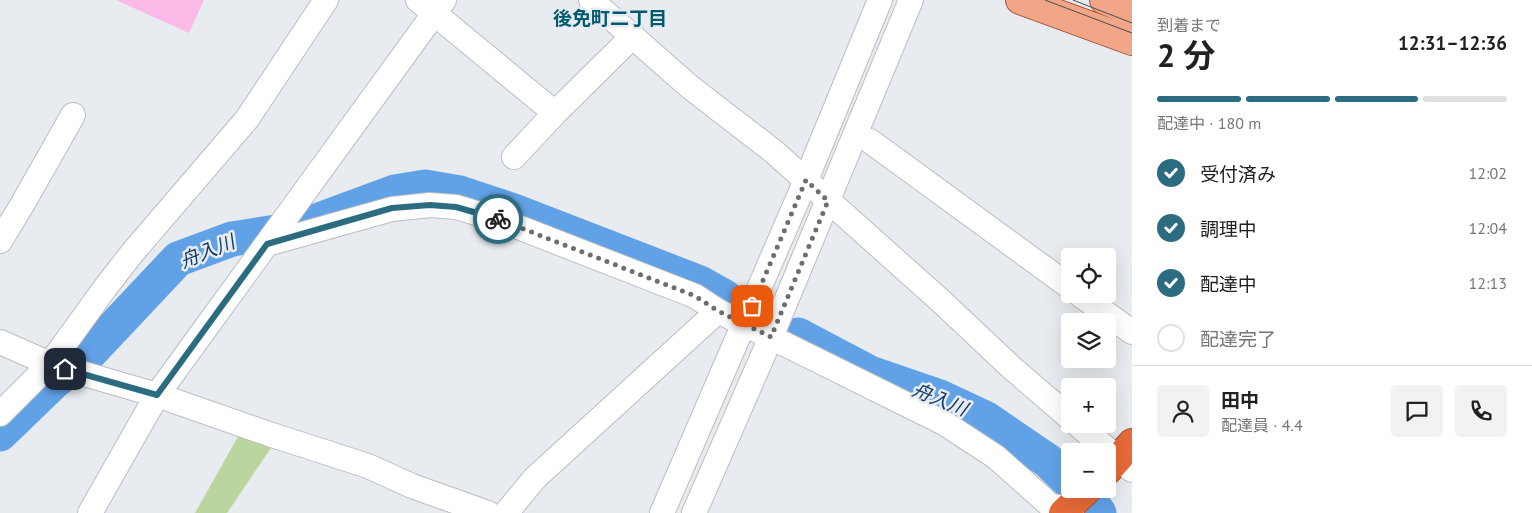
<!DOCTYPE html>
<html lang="ja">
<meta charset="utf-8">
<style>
body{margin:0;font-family:"PT Sans","Noto Sans JP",sans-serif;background:#f2f2f2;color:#202124;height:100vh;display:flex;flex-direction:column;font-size:19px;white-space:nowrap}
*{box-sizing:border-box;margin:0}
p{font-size:16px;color:#757577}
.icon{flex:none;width:28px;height:28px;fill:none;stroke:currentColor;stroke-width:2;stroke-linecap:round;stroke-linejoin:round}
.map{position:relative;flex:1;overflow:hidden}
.side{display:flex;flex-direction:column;background:#fff;width:400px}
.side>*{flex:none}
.tools{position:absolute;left:1061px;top:248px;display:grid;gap:10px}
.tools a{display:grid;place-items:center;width:55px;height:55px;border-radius:5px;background:#fff;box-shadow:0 5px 20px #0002;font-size:25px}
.pin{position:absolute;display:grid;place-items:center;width:42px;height:42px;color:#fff;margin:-21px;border-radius:10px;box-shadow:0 2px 8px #0006}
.courier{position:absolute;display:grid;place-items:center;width:50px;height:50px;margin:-25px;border:4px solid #2b6c80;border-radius:50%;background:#fff;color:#222;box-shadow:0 1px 6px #0007}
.headline em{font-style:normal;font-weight:700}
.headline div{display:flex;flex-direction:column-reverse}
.headline{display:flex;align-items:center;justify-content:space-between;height:85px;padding:0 25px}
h1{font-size:32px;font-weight:700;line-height:38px}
.bar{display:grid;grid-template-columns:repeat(4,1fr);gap:8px 5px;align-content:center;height:60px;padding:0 25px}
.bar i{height:6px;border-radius:4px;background:#e0e0e0}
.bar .current{background:#2b6c80}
.bar p{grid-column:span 4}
.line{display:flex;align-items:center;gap:12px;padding:0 25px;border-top:1px solid #e0e0e0}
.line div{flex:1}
.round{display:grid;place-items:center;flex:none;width:52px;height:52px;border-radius:5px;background:#f2f2f2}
ol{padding:0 25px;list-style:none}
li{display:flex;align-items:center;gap:15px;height:55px}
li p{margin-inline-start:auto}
li .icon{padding:5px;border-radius:50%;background:#2b6c80;color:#fff;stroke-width:4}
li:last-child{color:#757577}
li i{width:28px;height:28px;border:2px solid #e0e0e0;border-radius:50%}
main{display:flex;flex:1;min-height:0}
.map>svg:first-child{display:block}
.green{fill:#bbd59e}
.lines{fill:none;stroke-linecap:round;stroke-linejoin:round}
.river{stroke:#61a2e6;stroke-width:35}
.building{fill:#fcbae9}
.minor-casing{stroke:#bbbdc1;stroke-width:26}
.major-casing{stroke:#a55434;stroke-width:30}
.highway-casing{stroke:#a55434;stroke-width:30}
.minor{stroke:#fff;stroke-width:24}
.major{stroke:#f1a688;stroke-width:28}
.highway{stroke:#e76a39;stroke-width:28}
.tram{stroke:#4b4d4e;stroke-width:1}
.done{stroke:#6c6e70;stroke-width:5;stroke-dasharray:0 9}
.route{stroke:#2b6c80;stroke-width:6}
.labels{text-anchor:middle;stroke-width:5;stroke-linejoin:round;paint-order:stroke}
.neighbourhood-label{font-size:19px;font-weight:bold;fill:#005a70;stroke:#e8ebef}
.water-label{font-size:19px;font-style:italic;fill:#0e3d69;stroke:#e8ebef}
</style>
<main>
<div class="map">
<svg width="1132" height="513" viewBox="0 0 1132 513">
<rect width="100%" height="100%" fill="#e8ebef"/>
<!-- green -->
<path class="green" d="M240 433 275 442 227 513H195Z"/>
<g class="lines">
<!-- river -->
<path class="river" d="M798 335 870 373 940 397 985 418 1048 461 1070 482
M0 434 56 380 82 361 178 259 232 239 295 229 395 192 425 187 460 193 514 211 700 283 725 297
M1093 505 1099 513"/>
</g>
<!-- building -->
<path class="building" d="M116 0H204L189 33Z"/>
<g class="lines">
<!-- minor casing -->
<g class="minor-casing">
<path id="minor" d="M418 0 555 113
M591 0 690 87 773 151 943 303 1012 368 1070 418
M870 141 1070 287
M514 157 555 113 633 36
M0 241 22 205 73 115
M267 244 392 209 430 205 456 207 500 220 695 296 718 311 944 423 996 457 1051 506 1069 508 1072 513
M1079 294 1132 332
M0 342 50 364 157 395 269 434 368 466 412 486 488 513
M0 414 50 364 105 288 133 252 247 119 326 0
M1077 424 1132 470
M90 513 157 395 444 0
M506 513 535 478 718 311
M662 513 806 180 880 0
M694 513 771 337 911 0"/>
</g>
<!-- major casing -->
<g class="major-casing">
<path id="major" d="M1020 0 1132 41
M1104 0 1132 12"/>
</g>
<!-- highway casing -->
<g class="highway-casing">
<path id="highway" d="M1108 470 1132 443
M1063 513 1088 489"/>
</g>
<!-- minor -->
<use href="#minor" class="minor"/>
<!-- major -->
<use href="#major" class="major"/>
<!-- highway -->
<use href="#highway" class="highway"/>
<!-- tram -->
<path class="tram" d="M1045 0 1132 33
M1073 0 1132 23"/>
</g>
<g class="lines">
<!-- done -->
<path class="done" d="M498 219 695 296 718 311 771 337 828 201 806 180 752 306"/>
<!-- route -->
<path class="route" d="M65 369 157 395 267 244 392 208 430 205 456 207 498 219"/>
</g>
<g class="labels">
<!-- neighbourhood labels -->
<g class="neighbourhood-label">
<text x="610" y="25">後免町二丁目</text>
</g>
<!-- water labels -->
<g class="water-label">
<text transform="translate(207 251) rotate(-22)" y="7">舟入川</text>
<text transform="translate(940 399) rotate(22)" y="7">舟入川</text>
</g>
</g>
</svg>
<div class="tools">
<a><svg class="icon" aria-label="locate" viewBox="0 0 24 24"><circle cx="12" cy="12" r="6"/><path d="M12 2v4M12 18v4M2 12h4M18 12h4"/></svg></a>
<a><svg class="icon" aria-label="layers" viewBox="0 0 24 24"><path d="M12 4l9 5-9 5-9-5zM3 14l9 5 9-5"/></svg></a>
<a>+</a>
<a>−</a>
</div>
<div class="pin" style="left:752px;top:306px;background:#ea580c"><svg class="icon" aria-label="bag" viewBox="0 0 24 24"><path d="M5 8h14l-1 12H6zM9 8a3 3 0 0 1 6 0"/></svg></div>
<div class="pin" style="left:65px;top:369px;background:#1f2937"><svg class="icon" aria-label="home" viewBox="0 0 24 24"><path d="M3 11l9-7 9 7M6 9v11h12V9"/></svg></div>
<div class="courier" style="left:498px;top:219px"><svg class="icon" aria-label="bike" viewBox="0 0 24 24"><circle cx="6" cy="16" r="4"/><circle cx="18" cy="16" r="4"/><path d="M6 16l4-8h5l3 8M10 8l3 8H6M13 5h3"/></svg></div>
</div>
<section class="side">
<div class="headline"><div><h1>2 分</h1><p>到着まで</p></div><em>12:31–12:36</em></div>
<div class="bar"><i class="current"></i><i class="current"></i><i class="current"></i><i></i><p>配達中 · 180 m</p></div>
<ol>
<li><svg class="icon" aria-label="check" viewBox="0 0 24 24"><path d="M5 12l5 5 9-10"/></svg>受付済み<p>12:02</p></li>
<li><svg class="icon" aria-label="check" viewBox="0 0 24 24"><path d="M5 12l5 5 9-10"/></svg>調理中<p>12:04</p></li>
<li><svg class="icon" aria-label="check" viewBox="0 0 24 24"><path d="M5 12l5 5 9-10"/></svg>配達中<p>12:13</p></li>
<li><i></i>配達完了</li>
</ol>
<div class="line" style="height:90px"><a class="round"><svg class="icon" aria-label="person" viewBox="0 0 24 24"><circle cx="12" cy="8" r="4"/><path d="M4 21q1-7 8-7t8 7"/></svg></a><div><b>田中</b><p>配達員 · 4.4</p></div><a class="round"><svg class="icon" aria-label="chat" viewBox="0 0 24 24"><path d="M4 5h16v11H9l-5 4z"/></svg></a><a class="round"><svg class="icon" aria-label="phone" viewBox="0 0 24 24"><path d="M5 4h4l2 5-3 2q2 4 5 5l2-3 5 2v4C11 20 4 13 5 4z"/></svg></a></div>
</section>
</main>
